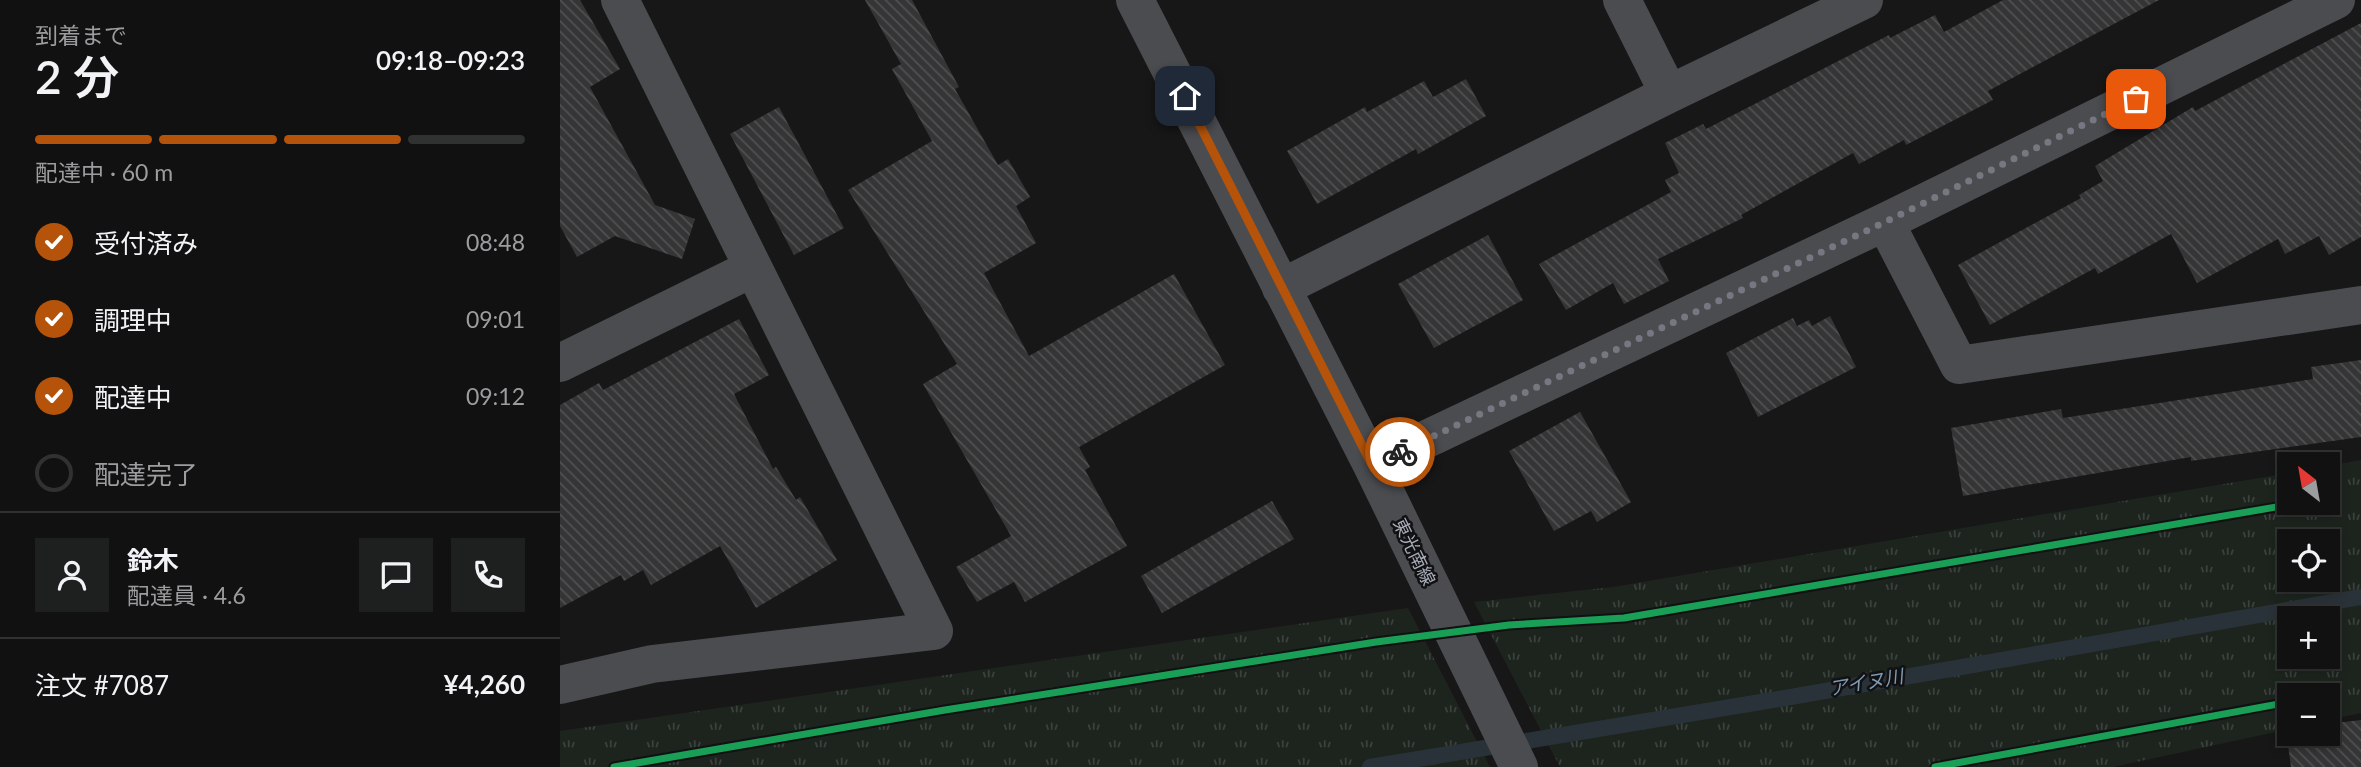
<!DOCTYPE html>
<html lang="ja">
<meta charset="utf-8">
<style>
body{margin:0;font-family:Lato,"Noto Sans JP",sans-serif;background:#1e1f1f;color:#f1f3f6;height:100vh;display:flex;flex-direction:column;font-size:26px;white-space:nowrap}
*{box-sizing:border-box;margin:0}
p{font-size:23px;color:#9c9d9f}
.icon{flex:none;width:38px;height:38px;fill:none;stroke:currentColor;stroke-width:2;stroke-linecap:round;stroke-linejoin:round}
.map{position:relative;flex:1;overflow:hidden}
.panel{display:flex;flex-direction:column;background:#111;width:560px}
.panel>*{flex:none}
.needle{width:46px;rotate:329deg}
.tools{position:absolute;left:1717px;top:452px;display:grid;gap:14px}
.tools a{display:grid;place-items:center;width:63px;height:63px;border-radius:0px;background:#111;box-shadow:0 4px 10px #0003,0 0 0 2px #303131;font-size:35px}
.pin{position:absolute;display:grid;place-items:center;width:60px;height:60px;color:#fff;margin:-30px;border-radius:14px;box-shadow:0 4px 10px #0006}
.courier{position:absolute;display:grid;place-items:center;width:70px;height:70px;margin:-35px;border:5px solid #b45309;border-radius:50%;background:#fff;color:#222;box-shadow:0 2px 9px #0007}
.headline em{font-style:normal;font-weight:600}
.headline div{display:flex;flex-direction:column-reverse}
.headline{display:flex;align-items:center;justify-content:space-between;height:119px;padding:0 35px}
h1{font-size:46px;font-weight:600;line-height:52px}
.bar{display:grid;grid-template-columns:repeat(4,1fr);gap:10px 7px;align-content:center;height:84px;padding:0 35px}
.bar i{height:9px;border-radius:5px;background:#303131}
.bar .selected{background:#b45309}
.bar p{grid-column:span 4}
.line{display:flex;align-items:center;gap:18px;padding:0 35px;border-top:2px solid #303131}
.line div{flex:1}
.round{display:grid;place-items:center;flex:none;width:74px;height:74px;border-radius:0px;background:#1e1f1f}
ol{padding:0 35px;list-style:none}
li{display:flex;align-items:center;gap:21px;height:77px}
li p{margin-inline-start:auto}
li .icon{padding:7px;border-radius:50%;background:#b45309;color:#fff;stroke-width:4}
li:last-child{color:#9c9d9f}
li i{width:38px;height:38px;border:4px solid #303131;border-radius:50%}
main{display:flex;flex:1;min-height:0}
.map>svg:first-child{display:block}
.grass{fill:url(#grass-tufts);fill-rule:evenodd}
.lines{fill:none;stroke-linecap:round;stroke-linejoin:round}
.stream{stroke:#2a3239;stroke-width:16}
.building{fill:url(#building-back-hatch)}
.minor{stroke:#4b4c50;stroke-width:38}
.cycleway-casing{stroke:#111113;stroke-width:11}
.cycleway{stroke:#1a9f57;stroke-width:7}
.done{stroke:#757880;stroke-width:7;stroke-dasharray:0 12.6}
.route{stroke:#b45309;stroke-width:9}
.labels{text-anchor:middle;stroke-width:5;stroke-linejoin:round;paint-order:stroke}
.street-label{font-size:18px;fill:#a8adb8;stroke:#111113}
.water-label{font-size:19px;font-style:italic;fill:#7f9bb3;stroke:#111113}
</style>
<main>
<section class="panel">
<div class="headline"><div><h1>2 分</h1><p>到着まで</p></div><em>09:18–09:23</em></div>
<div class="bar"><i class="selected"></i><i class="selected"></i><i class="selected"></i><i></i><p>配達中 · 60 m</p></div>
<ol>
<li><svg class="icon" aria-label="check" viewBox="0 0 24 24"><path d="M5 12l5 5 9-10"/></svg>受付済み<p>08:48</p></li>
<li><svg class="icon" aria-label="check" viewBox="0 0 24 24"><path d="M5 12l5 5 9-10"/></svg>調理中<p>09:01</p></li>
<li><svg class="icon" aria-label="check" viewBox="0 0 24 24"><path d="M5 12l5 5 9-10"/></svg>配達中<p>09:12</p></li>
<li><i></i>配達完了</li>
</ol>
<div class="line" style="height:126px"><a class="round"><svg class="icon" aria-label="person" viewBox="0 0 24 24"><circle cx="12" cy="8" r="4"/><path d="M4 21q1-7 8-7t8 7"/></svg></a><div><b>鈴木</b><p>配達員 · 4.6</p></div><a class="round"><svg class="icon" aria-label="chat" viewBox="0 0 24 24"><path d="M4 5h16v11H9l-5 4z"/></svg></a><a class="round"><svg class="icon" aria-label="phone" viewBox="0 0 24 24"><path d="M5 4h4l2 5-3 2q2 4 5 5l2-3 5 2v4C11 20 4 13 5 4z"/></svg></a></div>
<div class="line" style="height:91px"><div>注文 #7087</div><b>¥4,260</b></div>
</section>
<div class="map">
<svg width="1801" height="767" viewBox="0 0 1801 767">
<defs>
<pattern id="grass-tufts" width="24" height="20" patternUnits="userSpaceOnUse" patternTransform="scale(1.75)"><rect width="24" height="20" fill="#1d241e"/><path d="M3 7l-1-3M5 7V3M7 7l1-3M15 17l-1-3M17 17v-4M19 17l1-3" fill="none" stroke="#3b413d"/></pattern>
<pattern id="building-back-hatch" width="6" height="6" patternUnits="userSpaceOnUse" patternTransform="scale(1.75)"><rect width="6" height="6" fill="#353536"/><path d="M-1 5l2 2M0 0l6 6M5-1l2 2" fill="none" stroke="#4f5051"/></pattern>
</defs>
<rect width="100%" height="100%" fill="#171717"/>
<!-- grass -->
<path class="grass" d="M1801 460V713L1768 720V695H1729V729L1553 767H1000L914 602 1053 587 1729 473V502H1768V466ZM1729 541H1768V579H1729ZM1729 618H1768V656H1729Z
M848 608 930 767H0V731Z"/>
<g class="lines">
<!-- stream -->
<path class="stream" d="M810 767 1219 699 1801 597"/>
</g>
<!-- building -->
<path class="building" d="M0 0H20L60 69 30 87 95 205 135 219 122 259 55 236 17 257 0 226Z
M305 0H352L399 87 395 89 438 165 448 159 470 197 456 206 476 243 424 273 469 356 614 274 665 365 519 447 530 467 525 470 567 546 465 602 454 582 417 602 396 567 451 536 363 384 397 364 288 190 372 141 332 69 341 64Z
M1443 0H1599L1428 91 1433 100 1346 145 1344 140 1299 164 1293 153 1181 215 1183 218 1098 259 1109 281 1064 304 1053 283 1006 310 979 264 1111 192 1105 180 1119 173 1105 143 1143 124 1146 129 1329 35 1330 38 1375 15 1384 32Z
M1801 23V237L1769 255 1759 236 1725 254 1718 239 1637 283 1611 234 1538 274 1535 268 1430 325 1398 265 1521 198 1519 195 1543 181 1535 166 1633 107 1635 111Z
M906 79 926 116 858 154 856 149 757 204 727 151 805 107 807 112 864 81 873 97Z
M219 107 284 228 234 255 170 134Z
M928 235 963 300 874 348 838 284Z
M1270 316 1296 367 1198 417 1166 353 1233 318 1237 326 1249 320 1252 326Z
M179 319 209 375 174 394 213 469 216 467 236 500 240 497 277 560 196 608 160 546 91 585 83 570 64 581 61 575 0 608V405L39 383 43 390Z
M1801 360V437L1631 461V457L1403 496 1391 428 1501 409 1503 418 1753 379 1751 367Z
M1020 412 1071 502 1037 522 1031 511 994 531 949 451Z
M712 501 734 539 602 613 581 576Z
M1801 720V767H1731L1726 730H1729V733H1768V724Z"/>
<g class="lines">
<!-- minor -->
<path class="minor" d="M575 0 812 465 959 767
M1062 0 1109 94
M1325 222 1399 365 1801 305
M721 288 1109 94 1304 0
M0 363 193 268
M812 465 1325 222 1776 0
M0 685 92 664 374 631 60 0"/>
<!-- cycleway casing -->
<g class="cycleway-casing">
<path id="cycleway" d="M54 767 385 710 816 642 949 625 1064 618 1746 502
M1375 767 1729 702"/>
</g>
<!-- cycleway -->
<use href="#cycleway" class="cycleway"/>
</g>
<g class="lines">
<!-- done -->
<path class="done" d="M840 452 1325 222 1576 99"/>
<!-- route -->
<path class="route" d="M625 96 812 465 840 452"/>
</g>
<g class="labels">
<!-- street labels -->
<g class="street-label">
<text transform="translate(854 552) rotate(64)" y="6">東光南線</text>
</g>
<!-- water labels -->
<g class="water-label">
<text transform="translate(1306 682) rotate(-10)" y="7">アイヌ川</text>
</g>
</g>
</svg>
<div class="tools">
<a><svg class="needle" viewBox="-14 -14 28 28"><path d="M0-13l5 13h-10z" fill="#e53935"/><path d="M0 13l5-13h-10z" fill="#9c9d9f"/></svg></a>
<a><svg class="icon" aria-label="locate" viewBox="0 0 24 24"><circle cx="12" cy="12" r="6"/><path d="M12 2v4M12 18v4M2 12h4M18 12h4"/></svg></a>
<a>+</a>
<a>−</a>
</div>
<div class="pin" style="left:1576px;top:99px;background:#ea580c"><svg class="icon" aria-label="bag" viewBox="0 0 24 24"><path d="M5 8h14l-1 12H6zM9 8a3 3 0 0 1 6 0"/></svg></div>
<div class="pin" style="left:625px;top:96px;background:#1f2937"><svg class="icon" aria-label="home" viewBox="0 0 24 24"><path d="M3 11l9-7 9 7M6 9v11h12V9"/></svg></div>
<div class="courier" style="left:840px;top:452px"><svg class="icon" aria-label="bike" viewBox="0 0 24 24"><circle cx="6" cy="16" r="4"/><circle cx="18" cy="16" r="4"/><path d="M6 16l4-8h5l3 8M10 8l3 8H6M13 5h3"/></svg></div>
</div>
</main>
